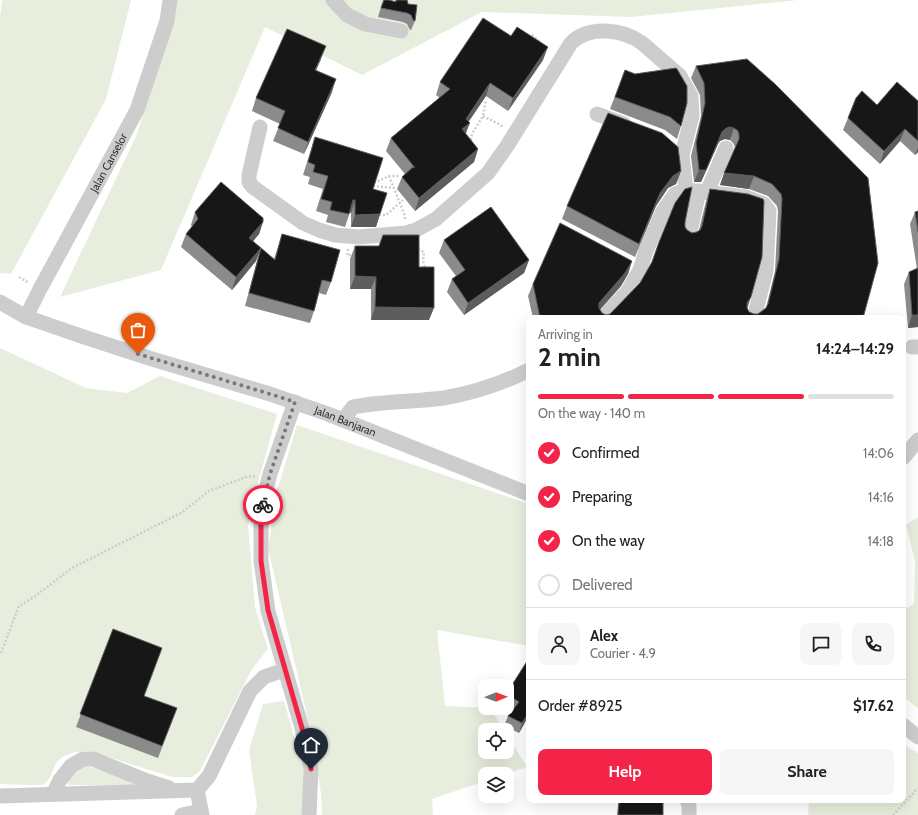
<!DOCTYPE html>
<meta charset="utf-8">
<style>
body{margin:0;font-family:Cabin,sans-serif;background:#f6f6f6;color:#222;height:100vh;display:flex;flex-direction:column;font-size:15px;white-space:nowrap}
*{box-sizing:border-box;margin:0}
p{font-size:13px;color:#767676}
.icon{flex:none;width:22px;height:22px;fill:none;stroke:currentColor;stroke-width:2;stroke-linecap:round;stroke-linejoin:round}
.map{position:relative;flex:1;overflow:hidden}
.details{position:absolute;left:526px;top:315px;width:380px;height:488px;display:flex;flex-direction:column;background:#fff;border-radius:8px;box-shadow:0 4px 16px #0002}
.details>*{flex:none}
.needle{width:26px;rotate:89deg}
.tools{position:absolute;left:478px;top:679px;display:grid;gap:8px}
.tools a{display:grid;place-items:center;width:36px;height:36px;border-radius:8px;background:#fff;box-shadow:0 4px 16px #0002;font-size:20px}
.pin{position:absolute;display:grid;place-items:center;width:34px;height:34px;color:#fff;margin:-41px -17px;border-radius:50% 50% 50% 0;rotate:-45deg;box-shadow:0 0 4px #0007}
.pin .icon{rotate:45deg}
.courier{position:absolute;display:grid;place-items:center;width:40px;height:40px;margin:-20px;border:3px solid #f42448;border-radius:50%;background:#fff;color:#222;box-shadow:0 1px 5px #0007}
.headline em{font-style:normal;font-weight:700}
.headline div{display:flex;flex-direction:column-reverse}
.headline{display:flex;align-items:center;justify-content:space-between;height:68px;padding:0 12px}
h1{font-size:26px;font-weight:700;line-height:30px}
.bar{display:grid;grid-template-columns:repeat(4,1fr);gap:6px 4px;align-content:center;height:48px;padding:0 12px}
.bar i{height:5px;border-radius:3px;background:#e0e0e0}
.bar .active{background:#f42448}
.bar p{grid-column:span 4}
.line{display:flex;align-items:center;gap:10px;padding:0 12px;border-top:1px solid #e0e0e0}
.line div{flex:1}
.round{display:grid;place-items:center;flex:none;width:42px;height:42px;border-radius:8px;background:#f6f6f6}
ol{padding:0 12px;list-style:none}
li{display:flex;align-items:center;gap:12px;height:44px}
li p{margin-inline-start:auto}
li .icon{padding:4px;border-radius:50%;background:#f42448;color:#fff;stroke-width:4}
li:last-child{color:#767676}
li i{width:22px;height:22px;border:2px solid #e0e0e0;border-radius:50%}
.cta{display:flex;gap:8px;margin-top:auto;padding:8px 12px}
.cta a{flex:1;height:46px;border-radius:8px;background:#f42448;color:#fff;font-size:16px;font-weight:700;line-height:46px;text-align:center}
.cta a+a{background:#f6f6f6;color:#222}
.map>svg:first-child{display:block}
.green{fill:#e8eedd}
.lines{fill:none;stroke-linecap:round;stroke-linejoin:round}
.path{stroke:#cdcdcd;stroke-width:2.5;stroke-dasharray:2 2;stroke-linecap:butt}
.minor{stroke:#cdcdcd;stroke-width:15}
.wall{fill:#8b8b8b}
.shaded-wall{fill:#5d5d5d}
.building{fill:#171717;stroke:#5d5d5d}
.done{stroke:#787878;stroke-width:4;stroke-dasharray:0 7.2}
.route{stroke:#f42448;stroke-width:5}
.labels{text-anchor:middle;stroke-width:4;stroke-linejoin:round;paint-order:stroke}
.street-label{font-size:11px;fill:#303030;stroke:#fff}
</style>
<div class="map">
<svg width="918" height="815" viewBox="0 0 918 815">
<rect width="100%" height="100%" fill="#fff"/>
<!-- green -->
<path class="green" d="M2 0H131L106 99 11 274 0 273V17Z
M178 0H798L631 17 482 12 362 75 265 27 161 270 60 297 137 134Z
M0 348 86 388 127 393 160 376 277 414 256 490 248 525 255 607 268 649 252 669 200 771 192 777H172L89 751C79 751 64 753 57 762 52 769 51 782 41 785 35 786 8 784 0 784Z
M297 425 529 504V646L437 630 445 706 490 708 504 730H485V752H507V735L527 767 506 774H485V781L432 799 433 815H322L321 794 314 745 268 548 277 491Z
M918 517V709L903 696V610L914 604 915 561 906 525Z
M284 701 303 768 305 797 302 815H255L257 806 249 750 263 704Z
M903 744 918 753V815H808L809 800H903Z
M87 766 116 775 142 786 68 785C69 773 77 770 87 766Z"/>
<g class="lines">
<!-- path -->
<path class="path" d="M528 36 532 35 540 42
M483 116C490 120 497 122 503 127
M470 144 472 134 483 116 486 100
M389 176 405 216V220
M374 183 389 176H399
M373 186 394 188
M379 215H386L403 200
M348 249 347 255H353
M418 249 424 252 423 261 425 269
M19 277 29 283
M1 653 19 606 34 597 72 568 181 513 209 491 246 477 257 476
M893 815 918 788"/>
<!-- minor -->
<g class="minor">
<path d="M333 0 347 15 365 24 401 31"/>
<path d="M597 114 624 124"/>
<path d="M260 127 249 175V182L253 187 303 223 319 230 335 235 359 237 406 233 416 230 436 219 488 173 507 146 571 43C589 25 623 29 642 43L680 76 691 96 692 116 682 155 686 190"/>
<path d="M707 192 726 148"/>
<path d="M689 236 699 191"/>
<path id="s1" d="M0 302 26 317 81 336 152 359 270 394 328 414 529 494"/>
<path id="s2" d="M26 317 40 289 137 110 167 21 170 0"/>
<path d="M603 318 628 291 640 270 646 251 663 211 675 194 686 190 746 197 764 204 769 211 766 271 755 314 751 318"/>
<path d="M912 347H918"/>
<path d="M295 402 270 474 265 493 261 524V561L268 611 302 728 311 769 309 815"/>
<path d="M343 420 353 407C383 401 414 402 444 398 473 393 503 383 529 370"/>
<path d="M903 458 918 440"/>
<path d="M903 725 918 737"/>
<path d="M197 790 202 815"/>
<path d="M53 794 60 780 71 766 83 759H93L147 781 169 788"/>
<path d="M0 796 197 790 209 776 250 691 264 677 284 670"/>
<path d="M687 800 689 806V815"/>
<path d="M182 815 200 811"/>
</g>
</g>
<!-- wall -->
<path class="wall" d="M383 0 395 2 396 0H407L408 4 415 21 411 30H410L407 24 403 22 378 17Z
M321 59 316 70 332 92 304 154 273 141 280 124 252 111 256 98Z
M543 60 508 111 486 96 469 121 466 134 478 149 474 162 415 211 397 189 402 177 405 174 386 151 391 138 440 98 436 95 440 82Z
M696 66 863 318H533L528 296 533 284 632 261 628 274 621 286 600 310 602 313 606 315 610 314 640 283 651 264 659 242 685 222V227L687 230 692 233 697 232 699 230 706 201 710 189 747 309 749 312 754 314H758L766 308 775 271 778 211 777 206 768 196 749 189 720 185 735 147 733 143 730 140 725 139 720 141 718 144 701 182H694L691 156 701 116 700 95 691 78Z
M625 70 635 74 681 126 677 139 665 130 610 109Z
M918 101V152L915 155 900 141 880 164 843 130 848 118 877 105Z
M315 137 373 189 380 214 376 227H351V213L350 212 345 227 326 222 328 215 316 211 323 189 308 184 310 177 303 175Z
M681 171 676 184 668 188 656 206 635 257 562 219 567 206Z
M918 211V327L908 328 904 284 909 272 917 269 910 224 915 212Z
M195 212 263 222 259 234 253 241 261 248 256 261 232 290 181 247 186 234 192 227 191 225Z
M282 234 331 282 326 295 319 293 314 311 310 323 245 306 257 261 261 248 274 259 278 247Z
M444 240 529 260 524 273 464 315 447 292 452 279 456 276 439 253Z
M355 246H379L419 267 429 320H371V289H350V259Z
M113 629 144 696 177 708 158 758 76 727Z
M529 658V715L519 733 504 726 508 716 513 710 507 706V693Z
M619 802 663 815H617L618 805Z"/>
<!-- shaded-wall -->
<path class="shaded-wall" d="M326 46 321 59 311 82 315 70Z
M548 47 543 60 508 111 513 98Z
M336 79 332 92 304 154 308 142Z
M490 83 486 96 465 127 470 123 465 135 462 129 466 119Z
M729 127 734 128 730 140 725 139 720 141 718 144 701 182H694L699 170 722 132 725 129Z
M905 129 900 141 880 164 884 151Z
M918 148V152L915 155Z
M478 149 474 162 415 211 419 198Z
M681 171 676 184 668 188 656 206 635 257 660 193 673 176Z
M724 173 754 176 749 189 720 185Z
M353 200H355L351 213 348 212Z
M380 214 376 227H351L355 215Z
M263 222 259 234 245 251 249 238Z
M261 248 256 261 232 290 236 277Z
M529 260 524 273 464 315 468 303Z
M632 261 628 274 621 286 594 316 599 303Z
M355 276 376 277 371 289H350Z
M751 297 747 309V303Z
M375 307 434 308 429 320H371Z
M912 315H918V327L908 328Z
M529 712V715L519 733 522 723Z"/>
<!-- building -->
<path class="building" d="M384 0H389L396 2V0H407L408 4 417 5 415 21 413 20 411 15 407 13 381 8Z
M483 18 511 36 517 27 548 47 513 98 490 83 466 119 470 123 462 129 478 149 419 198 402 177 413 167 415 168 391 138 450 89 440 82Z
M287 29 326 46 315 70 336 79 308 142 278 128 285 111 256 98Z
M747 59 775 84 868 178 878 263 863 318H540L533 284 560 223 632 261 625 273 599 303V308L602 313 606 315 610 314 640 283 652 262 659 242 675 203 685 189 692 187 685 222V227L687 230 692 233 697 232 700 230 702 226 710 189 748 194 763 199 764 201 762 257 751 297 747 303V308L749 312 754 314H758L766 308 768 304 779 259 782 199 781 194 772 184 754 176 724 173 739 139V135L738 131 734 128 729 127 725 129 722 132 706 170H699L696 143 705 103 704 83 696 66Z
M676 68 677 69 687 86V103L681 126 670 117 615 97 625 70 635 74Z
M897 82 918 101V141L905 129 884 151 848 118 856 98 862 91 877 105Z
M608 113 662 133 678 147 681 171 673 176 660 193 639 244 567 206Z
M315 137 383 158 373 189 387 193 380 214 355 215V200H353L349 214 330 210 332 202 321 199 328 176 313 172 315 165 308 162Z
M221 182 263 218V222L249 238 261 248 236 277 186 234 198 219 195 212Z
M491 207 529 260 468 303 452 279 465 270 444 240Z
M918 211V232L915 212Z
M282 234 340 250 331 282 322 280 314 311 249 293 261 248 275 260Z
M383 235H419V267H434V308L375 307 376 277 355 276V246H379Z
M918 268V315H912L909 272Z
M113 629 162 648 144 696 177 708 162 746 80 714Z
M529 658V712L522 723 508 716 519 702 507 694V693Z
M663 800V815H618L619 802Z"/>
<g class="lines">
<!-- done -->
<path class="done" d="M138 354 270 394 295 402 270 474 263 505"/>
<!-- route -->
<path class="route" d="M263 505 261 524V561L268 610 302 728 311 769"/>
</g>
<g class="labels">
<!-- street labels -->
<g class="street-label">
<text dy="4" stroke="none"><textPath href="#s2" startOffset="175">Jalan Canselor</textPath></text>
<text dy="4" stroke="none"><textPath href="#s1" startOffset="366">Jalan Banjaran</textPath></text>
</g>
</g>
</svg>
<div class="tools">
<a><svg class="needle" viewBox="-14 -14 28 28"><path d="M0-13l5 13h-10z" fill="#e53935"/><path d="M0 13l5-13h-10z" fill="#767676"/></svg></a>
<a><svg class="icon" aria-label="locate" viewBox="0 0 24 24"><circle cx="12" cy="12" r="6"/><path d="M12 2v4M12 18v4M2 12h4M18 12h4"/></svg></a>
<a><svg class="icon" aria-label="layers" viewBox="0 0 24 24"><path d="M12 4l9 5-9 5-9-5zM3 14l9 5 9-5"/></svg></a>
</div>
<div class="pin" style="left:138px;top:354px;background:#ea580c"><svg class="icon" aria-label="bag" viewBox="0 0 24 24"><path d="M5 8h14l-1 12H6zM9 8a3 3 0 0 1 6 0"/></svg></div>
<div class="pin" style="left:311px;top:769px;background:#1f2937"><svg class="icon" aria-label="home" viewBox="0 0 24 24"><path d="M3 11l9-7 9 7M6 9v11h12V9"/></svg></div>
<div class="courier" style="left:263px;top:505px"><svg class="icon" aria-label="bike" viewBox="0 0 24 24"><circle cx="6" cy="16" r="4"/><circle cx="18" cy="16" r="4"/><path d="M6 16l4-8h5l3 8M10 8l3 8H6M13 5h3"/></svg></div>
<section class="details">
<div class="headline"><div><h1>2 min</h1><p>Arriving in</p></div><em>14:24–14:29</em></div>
<div class="bar"><i class="active"></i><i class="active"></i><i class="active"></i><i></i><p>On the way · 140 m</p></div>
<ol>
<li><svg class="icon" aria-label="check" viewBox="0 0 24 24"><path d="M5 12l5 5 9-10"/></svg>Confirmed<p>14:06</p></li>
<li><svg class="icon" aria-label="check" viewBox="0 0 24 24"><path d="M5 12l5 5 9-10"/></svg>Preparing<p>14:16</p></li>
<li><svg class="icon" aria-label="check" viewBox="0 0 24 24"><path d="M5 12l5 5 9-10"/></svg>On the way<p>14:18</p></li>
<li><i></i>Delivered</li>
</ol>
<div class="line" style="height:72px"><a class="round"><svg class="icon" aria-label="person" viewBox="0 0 24 24"><circle cx="12" cy="8" r="4"/><path d="M4 21q1-7 8-7t8 7"/></svg></a><div><b>Alex</b><p>Courier · 4.9</p></div><a class="round"><svg class="icon" aria-label="chat" viewBox="0 0 24 24"><path d="M4 5h16v11H9l-5 4z"/></svg></a><a class="round"><svg class="icon" aria-label="phone" viewBox="0 0 24 24"><path d="M5 4h4l2 5-3 2q2 4 5 5l2-3 5 2v4C11 20 4 13 5 4z"/></svg></a></div>
<div class="line" style="height:52px"><div>Order #8925</div><b>$17.62</b></div>
<div class="cta"><a>Help</a><a>Share</a></div>
</section>
</div>
